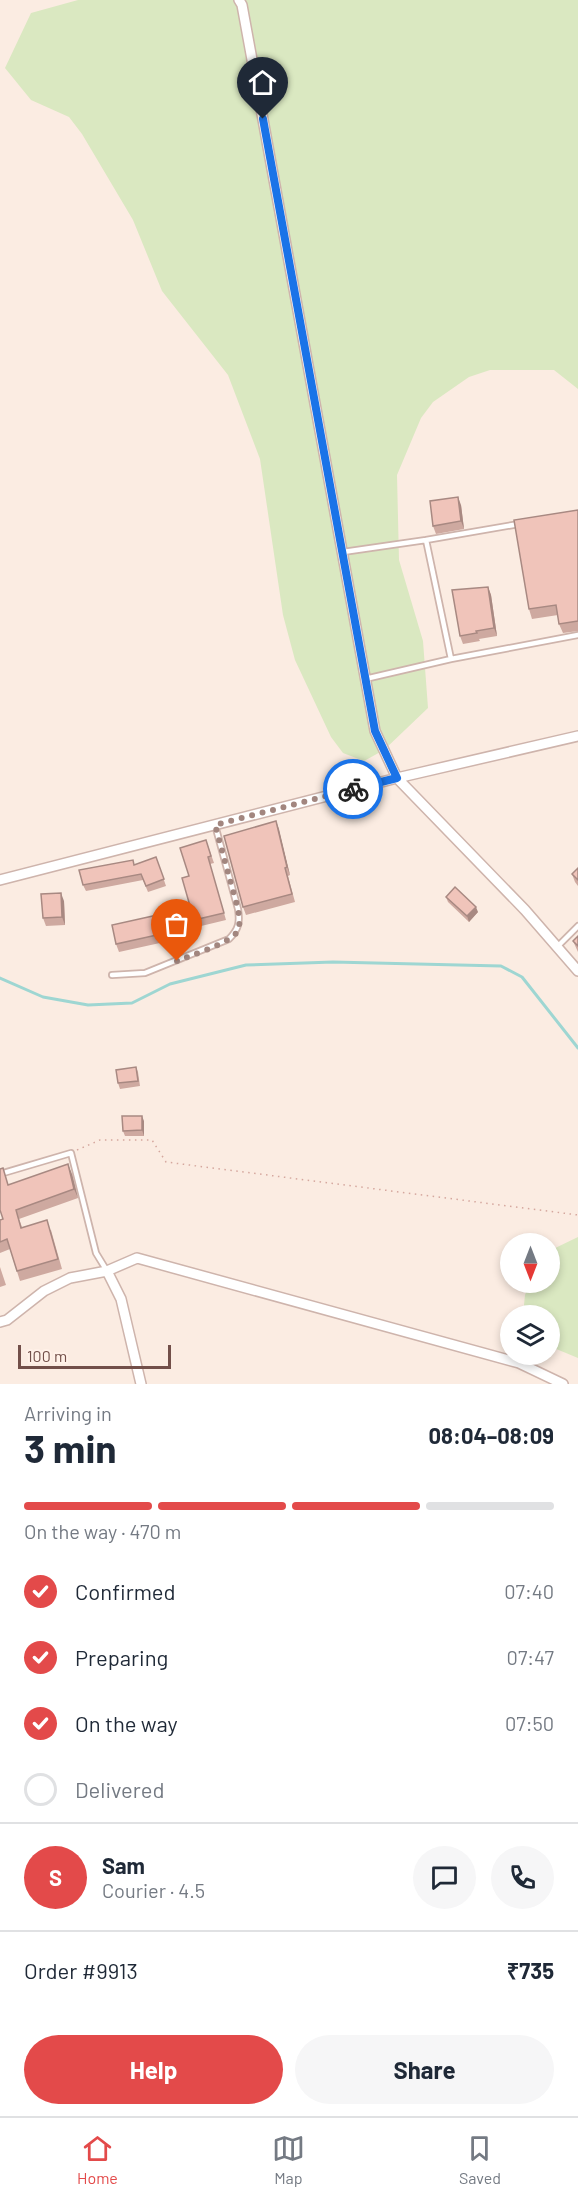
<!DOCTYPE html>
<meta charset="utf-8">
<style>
body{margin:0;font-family:Barlow,sans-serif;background:#f6f6f7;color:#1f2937;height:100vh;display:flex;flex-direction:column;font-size:22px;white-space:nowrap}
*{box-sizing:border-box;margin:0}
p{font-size:20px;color:#747a83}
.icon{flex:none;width:33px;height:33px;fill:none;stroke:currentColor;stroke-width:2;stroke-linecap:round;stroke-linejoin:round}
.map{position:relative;height:1384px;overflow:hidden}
.drawer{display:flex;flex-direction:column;background:#fff;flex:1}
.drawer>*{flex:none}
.needle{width:39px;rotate:180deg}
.tools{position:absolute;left:500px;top:1233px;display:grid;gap:12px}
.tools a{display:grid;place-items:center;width:60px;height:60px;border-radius:50%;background:#fff;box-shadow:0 3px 9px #0003;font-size:30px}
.scale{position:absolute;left:18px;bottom:15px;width:153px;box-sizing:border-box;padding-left:6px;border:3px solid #724f49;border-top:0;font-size:16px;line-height:21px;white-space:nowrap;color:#724f49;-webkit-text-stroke:4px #fff1e8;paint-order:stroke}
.pin{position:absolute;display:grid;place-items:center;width:51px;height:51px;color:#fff;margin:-62px -26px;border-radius:50% 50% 50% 0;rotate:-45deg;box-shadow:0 0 6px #0007}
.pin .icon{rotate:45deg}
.courier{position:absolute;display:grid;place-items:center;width:60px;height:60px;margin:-30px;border:4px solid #1a73e8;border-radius:50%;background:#fff;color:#222;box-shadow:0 2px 8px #0007}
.summary em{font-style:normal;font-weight:700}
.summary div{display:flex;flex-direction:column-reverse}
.summary{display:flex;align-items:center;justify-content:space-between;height:102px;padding:0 24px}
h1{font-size:39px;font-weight:700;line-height:45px}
.bar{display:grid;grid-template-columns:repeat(4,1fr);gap:9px 6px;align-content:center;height:72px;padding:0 24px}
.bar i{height:8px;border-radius:4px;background:#e0e1e3}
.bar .selected{background:#e34a4a}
.bar p{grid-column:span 4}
.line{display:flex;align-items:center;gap:15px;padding:0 24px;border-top:2px solid #e0e1e3}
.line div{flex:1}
.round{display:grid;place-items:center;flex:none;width:63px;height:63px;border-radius:32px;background:#f6f6f7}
ol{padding:0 24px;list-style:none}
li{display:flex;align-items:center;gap:18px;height:66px}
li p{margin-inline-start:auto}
li .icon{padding:6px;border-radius:50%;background:#e34a4a;color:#fff;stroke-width:4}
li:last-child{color:#747a83}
li i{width:33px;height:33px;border:3px solid #e0e1e3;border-radius:50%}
.primary-button{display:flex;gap:12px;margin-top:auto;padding:12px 24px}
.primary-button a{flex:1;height:69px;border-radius:36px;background:#e34a4a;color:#fff;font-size:24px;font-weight:700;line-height:69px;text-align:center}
.primary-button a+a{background:#f6f6f7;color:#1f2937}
.menu{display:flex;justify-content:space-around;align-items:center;height:84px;border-top:2px solid #e0e1e3;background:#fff;font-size:16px;color:#747a83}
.menu a{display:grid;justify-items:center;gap:3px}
.menu .selected{color:#e34a4a}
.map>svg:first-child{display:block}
.green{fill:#dae8c1}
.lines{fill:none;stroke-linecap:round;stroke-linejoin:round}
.stream{stroke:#9ed6d2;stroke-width:3}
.service-casing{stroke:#ceb4ac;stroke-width:8}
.minor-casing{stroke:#ceb4ac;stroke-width:12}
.path{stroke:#d5a79e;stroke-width:1.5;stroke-dasharray:1.5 4.5;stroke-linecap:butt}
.service{stroke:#fff;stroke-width:4.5}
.minor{stroke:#fff;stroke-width:9}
.wall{fill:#cea9a0}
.shaded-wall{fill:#a88982}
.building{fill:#f0c4ba;stroke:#a88982;stroke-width:1.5}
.done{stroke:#a2867f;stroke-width:6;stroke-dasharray:0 10.8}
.route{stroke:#1a73e8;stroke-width:8}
</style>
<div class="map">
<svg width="578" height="1384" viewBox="0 0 578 1384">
<rect width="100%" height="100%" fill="#fbece2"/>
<!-- green -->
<path class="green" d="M78 0H578V389L554 370H490L469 377 433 402 421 418 397 475 399 560 423 641 428 708 384 750 364 761 343 753 331 737 295 660 283 615 260 459 228 375 162 291 133 220 82 134 69 117 31 100 5 68 31 13Z
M578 1237V1358L549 1346V1316L523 1315 525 1295 530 1283 549 1282V1251Z"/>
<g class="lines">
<!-- stream -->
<path class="stream" d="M0 978 43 997 88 1005 132 1003 170 984 246 965 333 962 501 966 522 977 578 1048"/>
<!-- service casing -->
<g class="service-casing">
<path id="service" d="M519 524 426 540 451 659 578 635
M343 552 426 540
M365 679 451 659
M557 947 578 926
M112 975 145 973 229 939C239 929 240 922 238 909L215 825
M0 1174 71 1153 96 1253 107 1271"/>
</g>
<!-- minor casing -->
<g class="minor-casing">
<path id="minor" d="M239 0 242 5 375 731 397 778 525 910 578 971
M0 880 397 778 578 736
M107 1271 121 1299 141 1384
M0 1322 7 1320 44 1291 70 1278 107 1271 137 1258 519 1363 563 1384"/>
</g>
<!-- path -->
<path class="path" d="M77 1150 100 1140H152L166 1162 578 1215"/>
<!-- service -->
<use href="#service" class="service"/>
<!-- minor -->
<use href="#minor" class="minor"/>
</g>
<!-- wall -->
<path class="wall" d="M461 505 464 529 436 534 433 526Z
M578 510V631L563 633 559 624 558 615 532 619 529 609Z
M488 587 491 595 497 636 479 639 480 641 463 644 460 636Z
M276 821 290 875 288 876 295 902 246 915 243 907Z
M206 840 214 863 210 864 226 920 197 927 194 920Z
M156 857 166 886 148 892 143 880 86 891 83 885 133 860 134 865Z
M578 868V886L575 882 572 874Z
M446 897 478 912 469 922 448 902Z
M64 901 65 925 46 926 43 918Z
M171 912 173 920 178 939 119 952 116 944Z
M578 936V952L573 941Z
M136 1067 138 1072 140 1086 120 1089 118 1083Z
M144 1121V1136H125L123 1131Z
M72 1174 78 1198 19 1219 22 1227 51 1230 62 1269 20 1281 10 1249 0 1253V1220L3 1219 9 1185Z
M0 1267 6 1285 0 1287Z"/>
<!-- shaded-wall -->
<path class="shaded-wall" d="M458 497 461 505 464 529 461 521Z
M488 587 491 595 497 636 494 628Z
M276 821 279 829 290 875 287 867Z
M61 893 64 901 65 925 62 917Z
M476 907 478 912 469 922 467 916Z
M171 912 173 920 178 939 175 931Z
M142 1116 144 1121V1136L142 1130Z
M68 1164 72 1174 78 1198 74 1189Z"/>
<!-- building -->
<path class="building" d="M458 497 461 521 433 526 430 501Z
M578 510V621L559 624 556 605 529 609 514 520Z
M488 587 494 628 476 631 477 633 460 636 452 590Z
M276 821 287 867 285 868 292 894 243 907 224 836Z
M206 840 211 856 208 857 224 913 194 920 182 878 189 876 180 848Z
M156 857 164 879 146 886 141 874 83 885 79 870 133 860 134 865Z
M578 868V880L572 874Z
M455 887 476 907 467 916 446 897Z
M61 893 62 917 43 918 41 894Z
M171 912 175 931 116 944 112 925Z
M578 936V946L573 941Z
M136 1067 138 1081 118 1083 116 1070Z
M122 1116H142V1130L123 1131Z
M68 1164 74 1189 16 1210 21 1228 47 1220 58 1259 17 1271 7 1239 0 1242V1220L3 1219 0 1210V1169L3 1168 8 1185Z"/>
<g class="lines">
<!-- done -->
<path class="done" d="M177 961C191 955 228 944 237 932 241 925 239 916 238 909L215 825 353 789"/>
<!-- route -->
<path class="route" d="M263 119 375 731 397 778 353 789"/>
</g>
</svg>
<div class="tools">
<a><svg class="needle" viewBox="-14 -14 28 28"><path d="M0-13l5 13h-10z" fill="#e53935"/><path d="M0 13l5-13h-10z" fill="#747a83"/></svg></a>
<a><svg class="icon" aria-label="layers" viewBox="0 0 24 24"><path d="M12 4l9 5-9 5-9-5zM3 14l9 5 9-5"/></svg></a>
</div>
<div class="scale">100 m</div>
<div class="pin" style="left:177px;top:961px;background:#ea580c"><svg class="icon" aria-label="bag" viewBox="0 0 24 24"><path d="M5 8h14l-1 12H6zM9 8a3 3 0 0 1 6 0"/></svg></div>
<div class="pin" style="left:263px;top:119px;background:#1f2937"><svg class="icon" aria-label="home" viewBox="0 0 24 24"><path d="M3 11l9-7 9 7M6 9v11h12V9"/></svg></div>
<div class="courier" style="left:353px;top:789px"><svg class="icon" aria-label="bike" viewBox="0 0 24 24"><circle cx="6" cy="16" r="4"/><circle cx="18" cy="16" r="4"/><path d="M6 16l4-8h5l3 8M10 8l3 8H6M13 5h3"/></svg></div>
</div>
<section class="drawer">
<div class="summary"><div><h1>3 min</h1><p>Arriving in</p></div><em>08:04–08:09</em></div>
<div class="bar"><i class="selected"></i><i class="selected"></i><i class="selected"></i><i></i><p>On the way · 470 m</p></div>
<ol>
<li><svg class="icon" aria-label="check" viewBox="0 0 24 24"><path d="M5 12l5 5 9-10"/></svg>Confirmed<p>07:40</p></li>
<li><svg class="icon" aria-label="check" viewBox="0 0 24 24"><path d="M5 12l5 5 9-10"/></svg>Preparing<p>07:47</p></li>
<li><svg class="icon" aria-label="check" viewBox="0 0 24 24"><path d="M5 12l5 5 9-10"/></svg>On the way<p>07:50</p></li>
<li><i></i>Delivered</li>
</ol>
<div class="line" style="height:108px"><b class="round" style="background:#e34a4a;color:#fff">S</b><div><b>Sam</b><p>Courier · 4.5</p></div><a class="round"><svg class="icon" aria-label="chat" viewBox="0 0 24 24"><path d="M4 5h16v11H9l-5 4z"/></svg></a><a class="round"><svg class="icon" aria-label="phone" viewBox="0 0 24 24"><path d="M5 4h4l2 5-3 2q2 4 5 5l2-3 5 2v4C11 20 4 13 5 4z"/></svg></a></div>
<div class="line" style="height:78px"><div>Order #9913</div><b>₹735</b></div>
<div class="primary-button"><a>Help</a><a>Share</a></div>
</section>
<nav class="menu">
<a class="selected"><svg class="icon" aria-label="home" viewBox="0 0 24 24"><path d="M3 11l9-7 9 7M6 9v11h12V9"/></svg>Home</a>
<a><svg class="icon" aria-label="map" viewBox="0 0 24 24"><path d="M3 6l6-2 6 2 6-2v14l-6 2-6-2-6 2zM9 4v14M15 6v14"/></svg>Map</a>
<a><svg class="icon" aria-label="saved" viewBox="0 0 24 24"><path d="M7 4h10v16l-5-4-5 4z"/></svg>Saved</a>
</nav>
